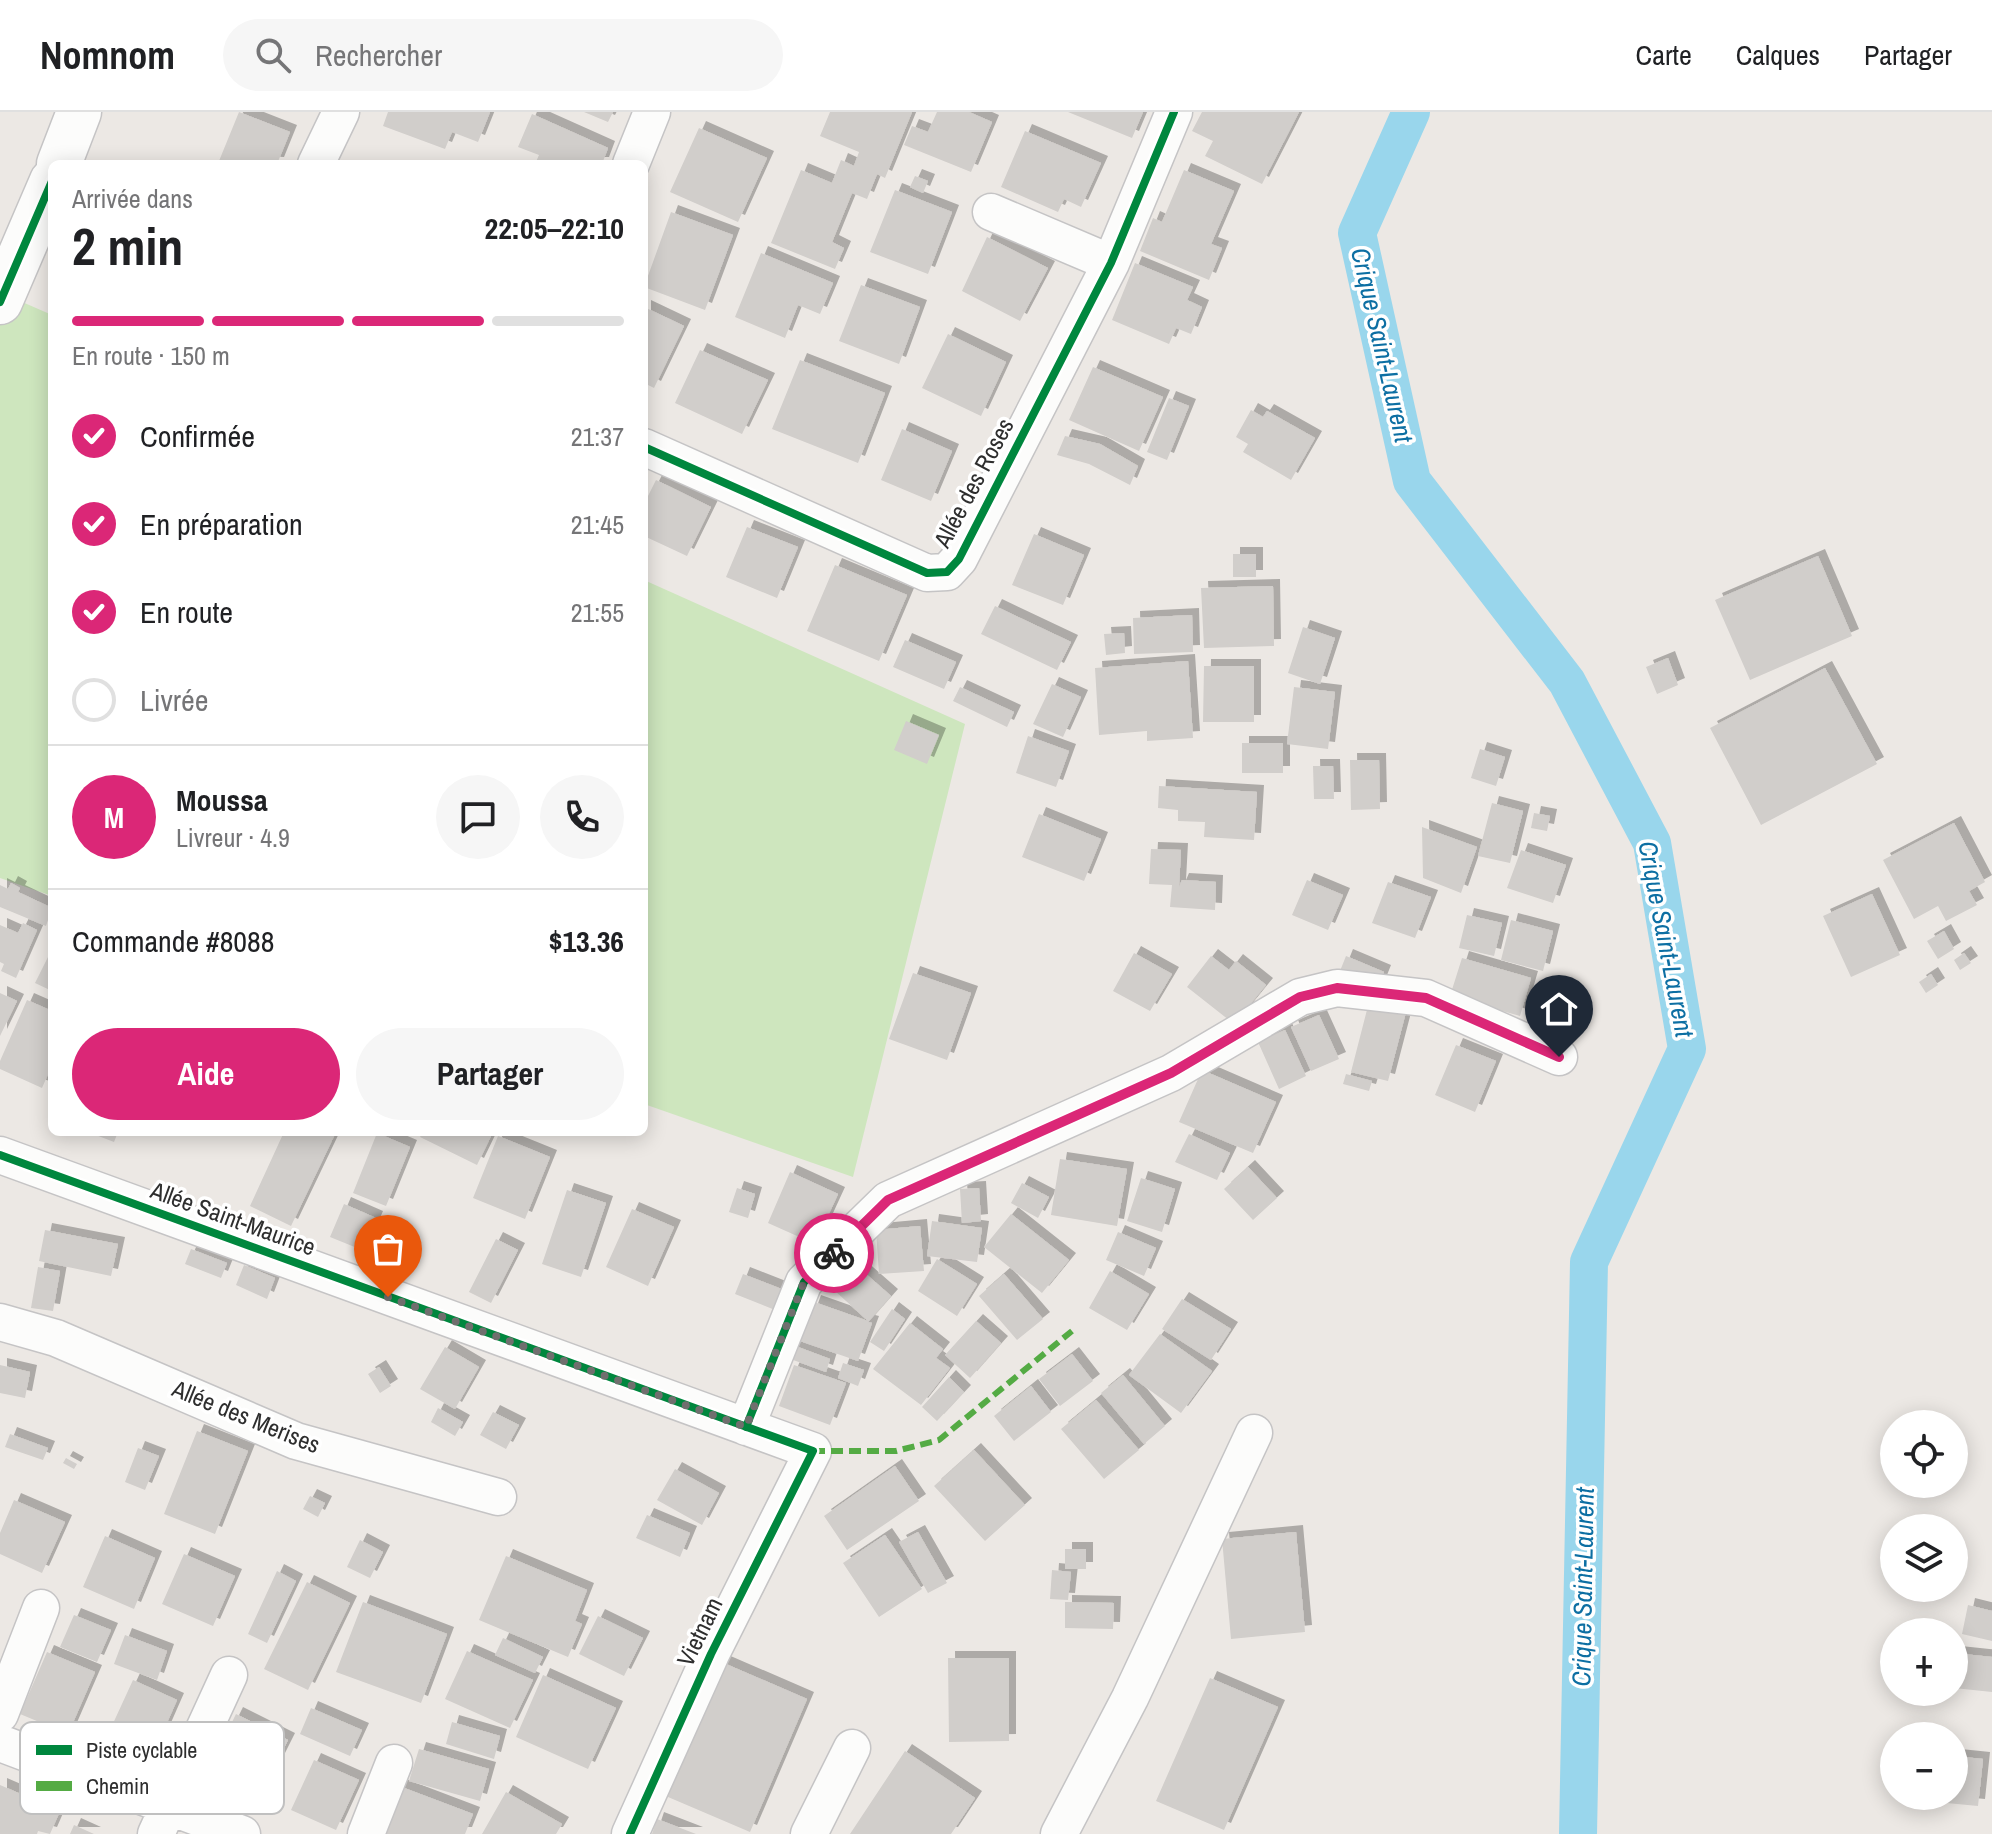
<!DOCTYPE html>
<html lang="fr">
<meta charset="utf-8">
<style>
body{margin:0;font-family:"Archivo Narrow",sans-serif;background:#f6f6f6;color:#202124;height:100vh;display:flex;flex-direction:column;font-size:30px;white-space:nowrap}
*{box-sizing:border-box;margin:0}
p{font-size:26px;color:#757577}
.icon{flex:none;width:44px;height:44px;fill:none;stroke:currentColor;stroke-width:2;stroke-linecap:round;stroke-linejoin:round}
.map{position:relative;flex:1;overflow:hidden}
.sheet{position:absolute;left:48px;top:48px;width:600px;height:976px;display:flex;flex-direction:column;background:#fff;border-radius:12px;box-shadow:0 4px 20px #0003}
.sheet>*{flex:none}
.tools{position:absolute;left:1880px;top:1298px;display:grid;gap:16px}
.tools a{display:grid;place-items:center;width:88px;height:88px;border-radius:50%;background:#fff;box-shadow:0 4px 20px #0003;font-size:40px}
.pin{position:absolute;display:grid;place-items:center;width:68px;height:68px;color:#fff;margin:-82px -34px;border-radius:50% 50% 50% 0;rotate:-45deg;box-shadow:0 0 8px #0007}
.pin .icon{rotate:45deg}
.courier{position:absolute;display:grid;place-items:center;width:80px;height:80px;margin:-40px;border:6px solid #db2777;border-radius:50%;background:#fff;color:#222;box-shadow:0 2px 10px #0007}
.headline em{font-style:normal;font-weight:700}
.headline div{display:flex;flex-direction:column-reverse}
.headline{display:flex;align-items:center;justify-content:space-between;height:136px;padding:0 24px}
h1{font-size:52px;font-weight:700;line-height:60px}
.bar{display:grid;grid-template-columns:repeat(4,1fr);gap:12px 8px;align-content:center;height:96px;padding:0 24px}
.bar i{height:10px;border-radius:6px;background:#e0e0e0}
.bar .selected{background:#db2777}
.bar p{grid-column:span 4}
.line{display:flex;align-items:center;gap:20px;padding:0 24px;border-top:2px solid #e0e0e0}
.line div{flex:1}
.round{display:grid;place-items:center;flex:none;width:84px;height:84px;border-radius:42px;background:#f6f6f6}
ol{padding:0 24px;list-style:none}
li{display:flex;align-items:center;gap:24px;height:88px}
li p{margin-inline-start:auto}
li .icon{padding:8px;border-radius:50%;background:#db2777;color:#fff;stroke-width:4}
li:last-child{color:#757577}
li i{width:44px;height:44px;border:4px solid #e0e0e0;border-radius:50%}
.action{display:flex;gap:16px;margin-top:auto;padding:16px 24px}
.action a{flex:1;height:92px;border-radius:48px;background:#db2777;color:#fff;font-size:32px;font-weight:700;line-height:92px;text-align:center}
.action a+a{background:#f6f6f6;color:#202124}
header{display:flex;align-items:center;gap:48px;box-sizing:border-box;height:112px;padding:0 40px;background:#fff;border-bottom:2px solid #e0e0e0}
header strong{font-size:38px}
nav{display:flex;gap:44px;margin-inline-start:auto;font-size:28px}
.search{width:560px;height:72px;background:#f6f6f6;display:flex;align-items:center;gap:20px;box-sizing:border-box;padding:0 28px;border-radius:44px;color:#757577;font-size:30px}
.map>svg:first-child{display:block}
.green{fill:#cee6be}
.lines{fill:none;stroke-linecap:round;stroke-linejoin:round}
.canal{stroke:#99d6ec;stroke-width:38}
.building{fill:#d1cecb;filter:url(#shadow)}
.street-casing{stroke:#c5c4c5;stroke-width:39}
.secondary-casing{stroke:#c5c4c5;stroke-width:47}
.street{stroke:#fcfcfb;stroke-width:36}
.secondary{stroke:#fcfcfb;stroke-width:44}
.quiet{stroke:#54ab44;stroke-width:6;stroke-dasharray:12 6;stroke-linecap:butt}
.cycleway-casing{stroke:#fff;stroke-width:13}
.cycleway{stroke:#00873e;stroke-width:8}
.done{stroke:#706f6e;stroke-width:8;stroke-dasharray:0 14.4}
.route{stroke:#db2777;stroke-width:10}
.labels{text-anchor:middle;stroke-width:7;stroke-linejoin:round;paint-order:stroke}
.street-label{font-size:24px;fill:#2e2e2e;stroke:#fff}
.water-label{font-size:26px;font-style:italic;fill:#0d6fa3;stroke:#fff}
.key{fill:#fff;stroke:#c0c0c0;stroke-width:2}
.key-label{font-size:22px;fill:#2e2e2e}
</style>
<header>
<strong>Nomnom</strong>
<div class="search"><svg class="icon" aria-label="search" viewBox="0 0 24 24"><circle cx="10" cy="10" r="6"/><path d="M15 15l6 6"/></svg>Rechercher</div>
<nav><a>Carte</a><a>Calques</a><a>Partager</a></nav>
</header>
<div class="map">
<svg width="1992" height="1722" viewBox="0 0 1992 1722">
<defs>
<filter id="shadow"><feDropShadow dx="7" dy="-7" stdDeviation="0" flood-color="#0004"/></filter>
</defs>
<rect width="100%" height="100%" fill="#ece8e4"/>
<!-- green -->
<path class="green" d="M4 182 52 203V784L0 766V190Z
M644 468 965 612 853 1065 644 992Z"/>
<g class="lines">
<!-- canal -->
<path class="canal" d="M1411 0 1357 121 1412 369 1567 570 1652 731 1687 937 1589 1150 1578 1722"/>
</g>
<!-- building -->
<path class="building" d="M239 0 290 20 277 52 219 49Z
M388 0H490L478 30 452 20 445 37 383 14Z
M584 0H613L608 10Z
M830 0H912L885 66 877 62 867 87 852 81 832 130 844 136 835 157 771 131 801 58 832 71 841 48 854 54 859 40 820 24Z
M937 0H969L992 10 971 60 904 33 912 14 928 20Z
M1068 0H1143L1132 26Z
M1202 0H1299L1262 72 1205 44 1213 29 1192 19Z
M532 2 608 36 602 52H535L539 43 518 35Z
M699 16 767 46 738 110 670 80Z
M1025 19 1101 51 1081 95 1064 87 1058 100 1001 75Z
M1184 58 1234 79 1211 132 1222 136 1209 168 1140 139 1153 106 1162 110Z
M915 64 928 69 923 81 910 75Z
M895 78 952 100 928 162 870 140Z
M671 100 733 123 705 198 644 175Z
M987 125 1048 156 1020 209 962 179Z
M761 141 833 171 820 202 798 193 785 226 735 205Z
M1135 151 1193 175 1187 188 1202 195 1191 222 1176 216 1169 232 1112 208Z
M861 173 920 195 899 252 839 229Z
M644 195 684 214 654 276 644 271Z
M948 222 1006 250 981 304 922 276Z
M700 238 768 268 742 322 675 291Z
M800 248 885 281 858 351 772 317Z
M1093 255 1163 285 1139 339 1069 308Z
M1169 286 1189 294 1167 348 1147 340Z
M1251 298 1263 305 1267 299 1315 326 1291 368 1243 340 1248 332 1236 325Z
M902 317 952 339 931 389 881 368Z
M1065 324 1100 332 1138 354 1130 373 1089 352 1057 343Z
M656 368 711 395 687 444 644 424V392Z
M747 415 798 435 777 486 726 465Z
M1034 422 1084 443 1063 493 1012 473Z
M1233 442H1256V465H1233Z
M1818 444 1852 524 1750 568 1715 488Z
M835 453 907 483 879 549 807 519Z
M1273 474 1274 534 1204 536 1201 476Z
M995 494 1071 530 1057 558 981 522Z
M1192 503 1193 540 1134 542 1133 506Z
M1303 515 1335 526 1320 572 1288 561Z
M1124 521 1125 541 1106 543 1104 522Z
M905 528 956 550 944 577 893 555Z
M1668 546 1678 573 1657 582 1646 555Z
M1188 549 1193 626 1147 629V619L1099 623 1095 556Z
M1204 554H1254V610H1203Z
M1825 556 1877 652 1761 713 1710 616Z
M1052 572 1081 585 1063 625 1033 612Z
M960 575 1014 600 1007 615 953 589Z
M1294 575 1335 580 1328 637 1287 632Z
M906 609 939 623 927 652 894 638Z
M1028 624 1069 639 1056 675 1016 661Z
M1242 631H1283V661H1242Z
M1480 637 1505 645 1496 674 1471 666Z
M1350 648H1379L1380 697 1351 698Z
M1313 654H1333L1334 687H1314Z
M1159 674 1257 680 1254 728 1204 725 1205 710 1178 709V698L1158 696Z
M1492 691 1523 699 1510 751 1478 744Z
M1534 701 1550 704 1547 719 1531 716Z
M1039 702 1101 727 1084 769 1022 745Z
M1954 711 1985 770 1969 779 1977 793 1946 809 1938 794 1914 807 1883 748Z
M1422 715 1477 735 1461 781 1423 766Z
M1151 737 1181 738 1179 775 1182 768 1216 770 1215 798 1170 795 1172 773 1149 772Z
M1521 738 1566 753 1553 791 1507 776Z
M1307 768 1343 783 1328 818 1292 803Z
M1388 770 1431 785 1415 826 1372 811Z
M11 771 20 776 18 780 52 796 46 814 0 795V773L8 777Z
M1872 782 1900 843 1851 865 1823 804Z
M1467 803 1502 811 1494 844 1459 836Z
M1511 808 1553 819 1543 859 1501 848Z
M23 811 37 818 16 866 1 859 4 852 0 850V813L18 821Z
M1944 819 1954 837 1938 847 1927 829Z
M52 837V879L35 871Z
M1134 841 1172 862 1150 899 1113 879Z
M1964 841 1971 851 1960 858 1954 848Z
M1211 844 1229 858 1236 849 1266 873 1234 912 1187 875Z
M1346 844 1384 860 1378 875 1340 859Z
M1462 846 1531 866 1520 904 1450 884Z
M913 861 971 881 947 948 889 927Z
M1931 862 1938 873 1926 881 1919 870Z
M0 881 17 889 0 924Z
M27 888 52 899V953L42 976 0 957V949Z
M1369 890 1406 900 1388 969 1351 960Z
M1319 903 1339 947 1311 959 1291 915Z
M1285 918 1306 964 1279 977 1258 930Z
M1456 933 1496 949 1475 1000 1435 983Z
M1202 958 1276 990 1253 1041 1179 1010Z
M1346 962 1372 969 1369 979 1343 972Z
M88 1020H118L114 1030Z
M284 1020H336L291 1114 250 1094Z
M423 1020H493L477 1053 420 1025Z
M377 1021 410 1035 386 1094 353 1081Z
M1189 1022 1230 1041 1217 1068 1175 1050Z
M498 1024 550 1045 525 1107 473 1086Z
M1060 1047 1127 1057 1117 1114 1051 1103Z
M1248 1055 1277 1086 1253 1108 1224 1077Z
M790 1060 838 1082 815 1132 768 1111Z
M1141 1066 1175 1077 1162 1120 1127 1109Z
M1022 1071 1049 1085 1038 1106 1011 1091Z
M737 1076 755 1082 748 1106 729 1100Z
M979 1076 981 1109 962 1111 960 1077Z
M567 1078 606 1091 581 1165 542 1152Z
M344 1092 376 1106 362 1138 330 1125Z
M632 1097 674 1115 648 1174 606 1155Z
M1011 1102 1069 1148 1042 1181 984 1135Z
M932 1109 982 1116 977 1150 927 1144Z
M920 1114 924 1159 879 1162 876 1118Z
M45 1118 118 1132 111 1164 39 1149Z
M1118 1120 1156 1136 1144 1164 1106 1148Z
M496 1127 518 1138 491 1191 469 1180Z
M191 1137 227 1151 221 1166 185 1152Z
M937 1147 977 1172 957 1204 918 1179Z
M244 1153 275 1166 267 1187 236 1173Z
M38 1155 60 1159 53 1199 31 1196Z
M858 1155 891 1184 868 1210 872 1211 858 1249 800 1229 814 1190 868 1209 835 1179Z
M1110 1159 1149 1182 1127 1218 1089 1196Z
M743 1162 784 1178 775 1198 735 1182Z
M1004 1162 1043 1207 1017 1228 979 1184Z
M1182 1187 1231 1217 1211 1248 1162 1217Z
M892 1197 905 1207 884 1239 870 1230Z
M976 1209 1001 1231 970 1266 945 1243Z
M910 1211 943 1237 936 1246 950 1256 921 1293 873 1257Z
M1160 1222 1212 1259 1181 1301 1129 1263Z
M790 1232 830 1247 826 1260 785 1245Z
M445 1235 479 1255 455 1297 420 1277Z
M1072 1242 1093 1269 1060 1294 1039 1267Z
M843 1251 864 1258 858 1274 838 1266Z
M0 1253 30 1260 25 1286 0 1281Z
M794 1253 846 1271 830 1313 779 1294Z
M379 1255 391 1274 380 1281 368 1262Z
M1123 1263 1165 1314 1144 1332 1101 1281Z
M949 1265 964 1280 937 1309 922 1295Z
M1031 1274 1051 1300 1014 1329 994 1304Z
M1096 1288 1139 1338 1104 1367 1061 1317Z
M438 1296 463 1310 455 1324 431 1310Z
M493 1300 519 1313 506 1337 480 1323Z
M197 1319 248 1339 215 1422 164 1402Z
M10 1322 48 1336 43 1348 5 1335Z
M138 1336 159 1344 145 1378 125 1370Z
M974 1338 1025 1393 985 1429 934 1374Z
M66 1346 77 1352 74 1357 63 1351Z
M895 1354 919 1389 847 1438 824 1404Z
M675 1357 719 1381 702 1413 657 1388Z
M310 1384 325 1391 318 1405 303 1397Z
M14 1388 65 1410 42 1461 0 1442V1421Z
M647 1403 690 1421 680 1445 636 1426Z
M918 1420 947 1471 928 1481 899 1430Z
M1296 1420 1305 1520 1231 1527 1222 1427Z
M885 1423 922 1477 879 1505 843 1451Z
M105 1424 155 1446 134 1497 83 1475Z
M360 1428 383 1440 370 1466 347 1455Z
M1065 1437H1086V1457H1065Z
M184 1442 235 1464 213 1514 162 1492Z
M506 1444 587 1478 575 1509 582 1512 568 1545 479 1508Z
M1052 1458 1071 1460 1068 1488 1050 1487Z
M277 1459 296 1469 267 1531 248 1522Z
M307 1470 350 1491 308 1578 264 1557Z
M363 1490 447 1522 421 1591 336 1560Z
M1065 1490 1114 1491 1113 1517 1065 1516Z
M1968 1493 1992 1499V1529L1962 1522Z
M74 1503 111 1518 97 1550 60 1535Z
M598 1504 643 1526 624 1564 579 1542Z
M125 1523 167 1539 157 1568 114 1552Z
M503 1526 543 1545 535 1561 495 1543Z
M467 1539 533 1568 510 1616 445 1587Z
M47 1540 95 1560 68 1622 20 1602Z
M1954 1541 1992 1545V1580L1954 1576Z
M948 1546H1009V1629L949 1630Z
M719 1549 807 1587 750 1720 661 1682Z
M543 1563 616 1596 588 1657 516 1625Z
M1210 1566 1278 1595 1224 1718 1156 1689Z
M133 1568 177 1588 155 1638 110 1618Z
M311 1596 362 1618 350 1644 300 1622Z
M236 1602 288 1628 256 1692 204 1667Z
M452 1610 500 1624 494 1647 446 1632Z
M419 1637 489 1657 480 1689 409 1669Z
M905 1639 975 1686 951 1722H850Z
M1954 1644 1983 1647 1978 1694 1936 1690V1684H1954Z
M314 1648 359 1668 336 1718 291 1698Z
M0 1673 60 1699 50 1722 38 1719 37 1722H0Z
M399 1674 473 1702 465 1722H381Z
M506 1680 562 1712 556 1722H482Z
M657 1707 696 1722H652Z
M74 1713 94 1722H70Z"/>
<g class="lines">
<!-- street casing -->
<g class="street-casing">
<path id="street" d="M316 52 341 0
M631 52 652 0
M991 100 1111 151
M644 335 927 461 947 460 959 447 1111 151 1174 0
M0 1043 813 1339 711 1542 630 1722
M0 1210 56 1226 296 1329 498 1385
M746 1315 804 1170 888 1088 1171 961 1300 885 1337 876 1426 886 1559 945
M0 1602 41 1496
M0 1631 242 1722
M156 1722 229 1563
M366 1722 394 1651
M809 1722 852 1636
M1059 1722 1130 1586 1254 1321"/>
</g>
<!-- secondary casing -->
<g class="secondary-casing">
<path id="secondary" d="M59 52 79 0
M0 190 52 69"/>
</g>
<!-- street -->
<use href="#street" class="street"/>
<!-- secondary -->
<use href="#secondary" class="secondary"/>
<!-- quiet -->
<path class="quiet" d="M813 1339H896L939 1328 1072 1219"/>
<!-- cycleway casing -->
<g class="cycleway-casing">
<path id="cycleway" d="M0 190 52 69
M644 335 927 461 947 460 959 447 1111 151 1174 0
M0 1043 813 1339 711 1542 630 1722
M746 1315 804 1170 888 1088 1171 961 1300 885 1337 876 1426 886 1559 945"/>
</g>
<!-- cycleway -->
<use href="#cycleway" class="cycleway"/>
</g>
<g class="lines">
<!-- done -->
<path class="done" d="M388 1185 746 1315 804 1170 834 1141"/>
<!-- route -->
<path class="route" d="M834 1141 888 1088 1171 961 1300 885 1337 876 1426 886 1559 945"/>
</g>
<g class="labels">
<!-- street labels -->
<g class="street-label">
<text transform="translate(974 371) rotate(-62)" y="8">Allée des Roses</text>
<text transform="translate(233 1107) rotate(20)" y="8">Allée Saint-Maurice</text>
<text transform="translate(246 1305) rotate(22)" y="8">Allée des Merises</text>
<text transform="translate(700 1520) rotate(-64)" y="8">Vietnam</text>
</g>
<!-- water labels -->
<g class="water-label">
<text transform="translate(1382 233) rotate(77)" y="9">Crique Saint-Laurent</text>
<text transform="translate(1666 827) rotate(79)" y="9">Crique Saint-Laurent</text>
<text transform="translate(1583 1475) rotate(-89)" y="9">Crique Saint-Laurent</text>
</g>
</g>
<!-- legend -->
<rect x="20" y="1610" width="264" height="92" rx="12" class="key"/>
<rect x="36" y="1633" width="36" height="10" fill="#00873e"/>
<rect x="36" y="1669" width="36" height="10" fill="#54ab44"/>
<g class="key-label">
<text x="86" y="1646">Piste cyclable</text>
<text x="86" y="1682">Chemin</text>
</g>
</svg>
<div class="tools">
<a><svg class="icon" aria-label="locate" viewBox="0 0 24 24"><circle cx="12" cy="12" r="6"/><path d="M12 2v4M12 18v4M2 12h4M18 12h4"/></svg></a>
<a><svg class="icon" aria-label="layers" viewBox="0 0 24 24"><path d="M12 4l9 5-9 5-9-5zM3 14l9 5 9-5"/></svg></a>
<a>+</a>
<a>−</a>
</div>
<div class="pin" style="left:388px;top:1185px;background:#ea580c"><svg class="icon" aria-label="bag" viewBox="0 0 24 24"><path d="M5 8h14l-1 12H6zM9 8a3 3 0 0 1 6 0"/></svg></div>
<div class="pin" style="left:1559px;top:945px;background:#1f2937"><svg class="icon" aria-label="home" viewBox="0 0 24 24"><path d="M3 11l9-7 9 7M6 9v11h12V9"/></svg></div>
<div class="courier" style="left:834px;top:1141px"><svg class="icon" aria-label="bike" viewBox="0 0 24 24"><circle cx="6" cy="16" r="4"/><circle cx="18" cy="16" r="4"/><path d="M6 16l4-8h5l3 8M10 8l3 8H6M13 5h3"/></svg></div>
<section class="sheet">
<div class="headline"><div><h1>2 min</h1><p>Arrivée dans</p></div><em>22:05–22:10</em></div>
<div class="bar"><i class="selected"></i><i class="selected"></i><i class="selected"></i><i></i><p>En route · 150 m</p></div>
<ol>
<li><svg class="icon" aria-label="check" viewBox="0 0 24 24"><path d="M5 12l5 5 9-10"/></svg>Confirmée<p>21:37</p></li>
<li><svg class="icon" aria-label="check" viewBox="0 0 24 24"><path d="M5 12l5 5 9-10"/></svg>En préparation<p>21:45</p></li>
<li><svg class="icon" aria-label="check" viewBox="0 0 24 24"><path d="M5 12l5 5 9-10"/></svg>En route<p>21:55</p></li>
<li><i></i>Livrée</li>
</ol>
<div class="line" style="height:144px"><b class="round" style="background:#db2777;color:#fff">M</b><div><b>Moussa</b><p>Livreur · 4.9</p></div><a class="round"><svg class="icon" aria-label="chat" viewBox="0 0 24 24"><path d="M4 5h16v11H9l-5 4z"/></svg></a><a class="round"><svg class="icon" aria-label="phone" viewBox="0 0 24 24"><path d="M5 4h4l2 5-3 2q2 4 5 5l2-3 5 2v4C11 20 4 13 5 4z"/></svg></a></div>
<div class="line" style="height:104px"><div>Commande #8088</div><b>$13.36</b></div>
<div class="action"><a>Aide</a><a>Partager</a></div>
</section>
</div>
